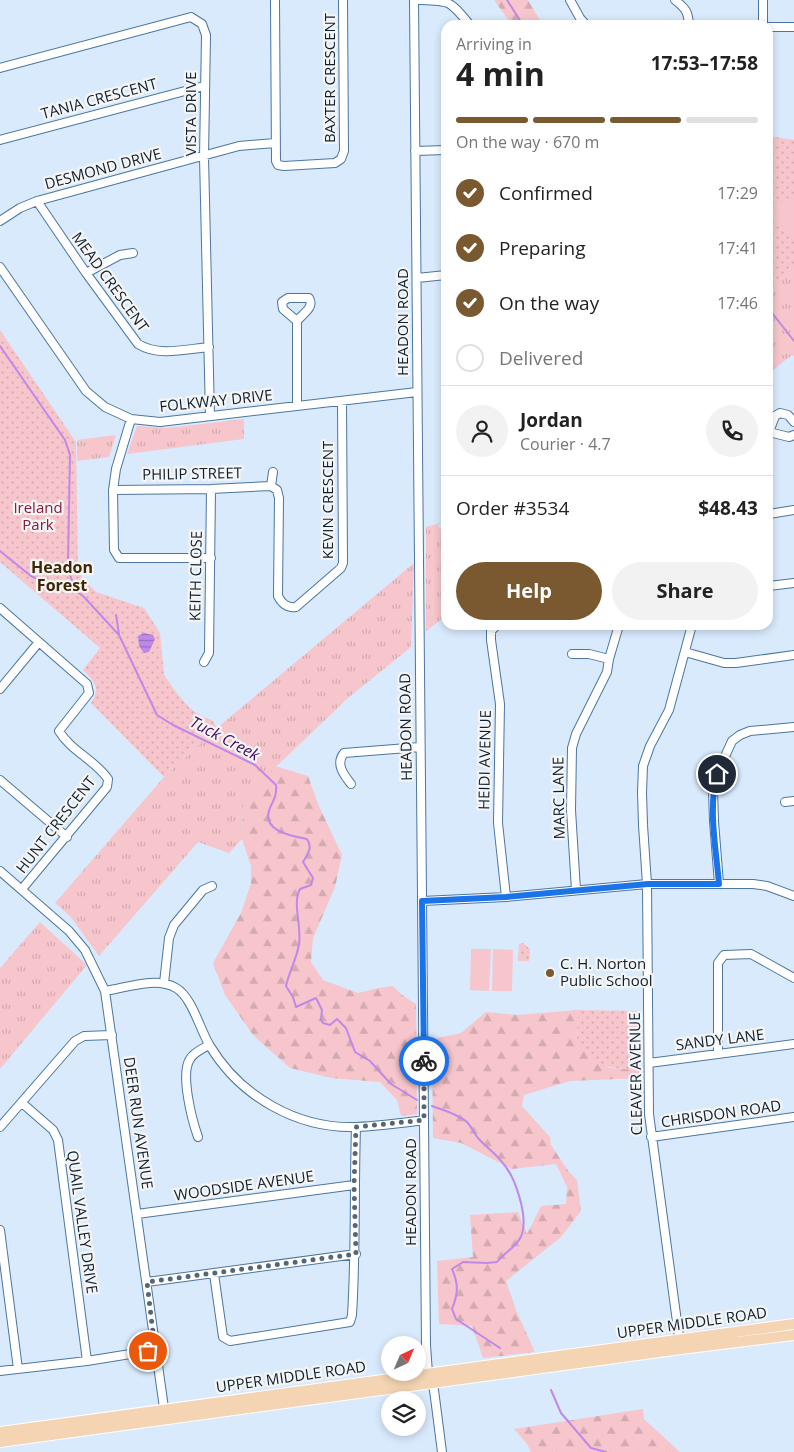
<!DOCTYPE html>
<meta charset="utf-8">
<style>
body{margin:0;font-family:"Open Sans",sans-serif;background:#f2f2f2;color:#222;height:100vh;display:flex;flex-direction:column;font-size:19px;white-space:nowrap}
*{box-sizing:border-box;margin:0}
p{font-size:16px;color:#767676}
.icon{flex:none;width:28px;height:28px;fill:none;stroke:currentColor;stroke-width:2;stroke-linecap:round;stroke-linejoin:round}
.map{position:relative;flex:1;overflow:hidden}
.drawer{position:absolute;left:441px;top:20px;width:332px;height:610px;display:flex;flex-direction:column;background:#fff;border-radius:15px;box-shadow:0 2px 8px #0003}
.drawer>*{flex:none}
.needle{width:32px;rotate:44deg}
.tools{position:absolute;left:381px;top:1336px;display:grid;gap:10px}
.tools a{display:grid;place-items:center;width:45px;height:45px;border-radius:50%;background:#fff;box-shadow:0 2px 8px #0003;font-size:25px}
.pin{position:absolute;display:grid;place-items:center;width:42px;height:42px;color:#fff;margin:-21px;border:2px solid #fff;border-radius:50%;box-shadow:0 1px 5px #0007}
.courier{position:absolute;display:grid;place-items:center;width:50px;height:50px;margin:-25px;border:4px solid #1a73e8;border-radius:50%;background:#fff;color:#222;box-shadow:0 1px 6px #0007}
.head em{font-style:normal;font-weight:700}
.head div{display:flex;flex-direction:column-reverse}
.head{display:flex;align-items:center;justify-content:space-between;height:85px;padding:0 15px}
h1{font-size:32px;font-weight:700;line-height:38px}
.bar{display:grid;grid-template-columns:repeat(4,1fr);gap:8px 5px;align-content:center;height:60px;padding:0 15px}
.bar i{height:6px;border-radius:4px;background:#e0e0e0}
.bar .current{background:#7a5830}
.bar p{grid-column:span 4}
.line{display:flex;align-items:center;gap:12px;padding:0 15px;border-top:1px solid #e0e0e0}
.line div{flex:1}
.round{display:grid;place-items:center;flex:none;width:52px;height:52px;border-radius:26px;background:#f2f2f2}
ol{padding:0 15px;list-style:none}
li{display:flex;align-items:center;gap:15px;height:55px}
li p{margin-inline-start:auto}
li .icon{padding:5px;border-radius:50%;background:#7a5830;color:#fff;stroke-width:4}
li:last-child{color:#767676}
li i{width:28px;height:28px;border:2px solid #e0e0e0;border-radius:50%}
.primary-button{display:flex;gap:10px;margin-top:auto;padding:10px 15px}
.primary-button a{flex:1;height:58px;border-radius:30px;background:#7a5830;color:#fff;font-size:20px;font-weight:700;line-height:58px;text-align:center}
.primary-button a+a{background:#f2f2f2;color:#222}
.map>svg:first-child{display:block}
.grass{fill:url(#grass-tufts)}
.forest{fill:url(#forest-firs)}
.park{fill:url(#park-dots)}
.garden{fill:#f6c6cc}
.water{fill:url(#water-rules)}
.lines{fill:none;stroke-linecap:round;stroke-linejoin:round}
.stream{stroke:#bf88e9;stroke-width:2}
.minor-casing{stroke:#4d769e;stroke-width:10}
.major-casing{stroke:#fff;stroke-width:12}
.minor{stroke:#fff;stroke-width:8}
.major{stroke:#f4d4b2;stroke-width:10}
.done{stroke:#567;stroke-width:5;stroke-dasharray:0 9}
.route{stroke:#1a73e8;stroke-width:6}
.poi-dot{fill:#7a5830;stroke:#f5f5f5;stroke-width:2}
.labels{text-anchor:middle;stroke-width:4.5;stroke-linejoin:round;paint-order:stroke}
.street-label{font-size:15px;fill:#0e1f2f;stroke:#f5f5f5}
.park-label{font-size:15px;fill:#861b3a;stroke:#f5f5f5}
.poi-label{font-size:15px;fill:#0e1f2f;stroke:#f5f5f5;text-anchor:start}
.neighbourhood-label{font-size:16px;font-weight:bold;fill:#3f2604;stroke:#f5f5f5}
.water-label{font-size:16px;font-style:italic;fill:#410560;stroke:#f5f5f5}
</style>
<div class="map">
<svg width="794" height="1452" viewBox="0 0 794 1452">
<defs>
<pattern id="grass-tufts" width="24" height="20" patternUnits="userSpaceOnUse" patternTransform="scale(1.25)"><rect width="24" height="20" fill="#f6c6cc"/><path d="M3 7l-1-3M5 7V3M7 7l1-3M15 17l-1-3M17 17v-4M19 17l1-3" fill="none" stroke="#d2aab0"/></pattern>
<pattern id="forest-firs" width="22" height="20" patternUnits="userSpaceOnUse" patternTransform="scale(1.25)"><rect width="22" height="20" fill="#f6c6cc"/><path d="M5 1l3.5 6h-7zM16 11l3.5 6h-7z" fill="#d2aab0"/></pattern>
<pattern id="park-dots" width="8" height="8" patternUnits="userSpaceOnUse" patternTransform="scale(1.25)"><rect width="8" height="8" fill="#f6c6cc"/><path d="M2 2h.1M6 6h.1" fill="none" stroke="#d2aab0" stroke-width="1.8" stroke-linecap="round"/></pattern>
<pattern id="water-rules" width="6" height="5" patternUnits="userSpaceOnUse" patternTransform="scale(1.25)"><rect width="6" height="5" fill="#bf88e9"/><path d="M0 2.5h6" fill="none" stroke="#9a6fbd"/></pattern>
</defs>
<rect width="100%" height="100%" fill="#d9eafd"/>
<!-- grass -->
<path class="grass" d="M794 270V356L792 355 769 373V287Z
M244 419V439L127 454 137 426 167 428Z
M116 435 109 457 77 461V440Z
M440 523 438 526 444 533 446 531V616L426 631V527Z
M414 563 411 647 348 698 258 784 243 806 242 839 229 853 198 842 99 956 70 916 55 903 164 777 217 728Z
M40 922 87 965 0 1069V968Z"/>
<!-- forest -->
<path class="forest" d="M494 0H528L543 25H512Z
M275 766 308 776 318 804 342 855 335 887 313 938 311 962 323 980 358 993 378 988 393 986 402 995 416 1004 417 1114 401 1116 397 1100 380 1082 331 1078 290 1068 253 1035 225 995 213 963 241 913 251 883V866L242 839 243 806 258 784Z
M578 1010 577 1044 609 1068 640 1070 641 1078 570 1081 524 1095 522 1106 550 1137 551 1145 569 1172 577 1180 581 1211 561 1237 506 1281 516 1310 535 1352 483 1358 472 1326 439 1324 437 1261 473 1257 470 1215 518 1212 527 1234 541 1206 566 1204 567 1187 556 1164 512 1169 461 1143 433 1138 432 1039 461 1033 486 1012 517 1015Z
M643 1409 644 1419 680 1452H531L527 1444 514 1429Z"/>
<!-- park -->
<path class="park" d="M769 136 794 140V270L769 287Z
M0 330 76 442 78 573 96 592 144 608 160 633 164 674 166 678C179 696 190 714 212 720L217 728 164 777 91 703C101 688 95 682 83 670L100 648 0 562Z
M523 943 530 949 529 961H518L519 944Z
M578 1010 640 1011V1070C607 1068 601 1069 577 1044Z"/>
<!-- garden -->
<path class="garden" d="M794 194V242L771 210Z
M471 949H491L489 991 470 990Z
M493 949 513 950 512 991H492Z"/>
<!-- water -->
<path class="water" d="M144 633 153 635 155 639 149 652 144 653 139 646 138 636Z"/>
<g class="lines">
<!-- stream -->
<path class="stream" d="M507 0 523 25
M769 309 794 341
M0 346 65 440 70 455 68 563 70 575 76 591
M0 551 31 576 48 584 76 591 84 597 119 635 157 715 173 725 255 765 276 785C277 795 274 799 270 808 260 831 292 836 307 839 313 848 308 853 303 862L313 878 311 885 300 889C292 902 302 928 299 944 297 958 289 972 286 986L293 997 296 1007 316 998 322 1010 321 1020 323 1023 330 1025 337 1019 346 1028 355 1052 370 1061 391 1084 417 1100
M116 615 119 634
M432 1106C443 1110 458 1114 467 1122 471 1126 474 1133 478 1138 485 1146 495 1153 502 1162 515 1176 528 1215 522 1234 519 1245 505 1252 497 1262L487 1263 463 1262 452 1269C459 1285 458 1294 452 1309L456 1319 500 1348
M551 1390 561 1413 591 1448 606 1452"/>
<!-- minor casing -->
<g class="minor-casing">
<path id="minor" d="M275 0 276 161 278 165 284 166 335 163 341 159 344 151 343 0
M414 0 426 1345 428 1373 434 1390 442 1452
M418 0C451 1 449 0 470 25
M570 0 580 18 586 25
M675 0C686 9 688 11 689 25
M763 0V25
M769 27H794
M0 68 191 17 202 24 206 35 204 157 210 416
M0 140 204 86
M415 151 446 150
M37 201 86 273 138 344C159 357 186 349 209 347
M0 221 20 208 37 201 239 146 275 143
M0 267 86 391 105 407 131 419 160 422 417 392
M86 273 120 255 133 253
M417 278 446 275
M297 321C302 314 315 308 309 298H288L282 302 283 309 297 321V406
M131 419 116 469 113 490 114 550 119 558H211
M769 432 775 416 780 413 788 415 794 422
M769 432 789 437 794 435
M271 486 277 490 279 498 278 596C282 604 287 608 296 607L341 568 343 563 342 401
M271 486 273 472
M113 490 211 489 271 486
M769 514 794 510
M769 586 794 583
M0 608 87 684 89 693 59 731C71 751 95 760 108 779L107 787 22 889
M497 625 491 631V640L500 704 498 823 506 897
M685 652 724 663H736L794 655
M572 654H589L609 659
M204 662 209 653 211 489
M0 689 39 642
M0 780 67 837
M351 784C344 775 335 764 344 753L420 747
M785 802 794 801
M0 871 69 931 85 950 105 991 165 1415
M719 884 714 821 713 790 717 774 732 741 740 735 750 731 794 727
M576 890 571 810 572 748 576 734 607 672 609 659 619 625
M422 901 506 897 647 884H753L767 886 794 896
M164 983 169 938 174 925 203 890 212 886
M105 991C126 988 156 976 176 988 192 997 200 1030 210 1046 240 1096 297 1129 356 1127 379 1126 402 1123 424 1120
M718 1054V963L724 955 751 954 794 978
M649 1063 794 1044
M22 1103 53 1130 58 1140 87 1361
M0 1127 75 1041 84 1036 112 1035
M198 1137C192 1120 180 1074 190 1059 194 1052 202 1049 209 1045
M651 1137 794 1117
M137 1214 354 1185
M0 1230 18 1369
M214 1274 223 1337 230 1341 350 1322 352 1315C356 1252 354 1190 356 1127
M147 1282 356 1254
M680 1344 649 1114 647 884 643 825 642 793 643 766 650 746 669 710 692 625
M0 1371 87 1361 155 1350"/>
</g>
<!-- major casing -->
<g class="major-casing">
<path id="major" d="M0 1432 794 1324
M0 1442 681 1349 794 1335"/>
</g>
<!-- minor -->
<use href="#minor" class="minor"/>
<!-- major -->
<use href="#major" class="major"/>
</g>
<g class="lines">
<!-- done -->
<path class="done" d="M148 1351 155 1350 147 1282 356 1254 354 1185 356 1127 424 1120V1061"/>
<!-- route -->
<path class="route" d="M424 1061 422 901 506 897 648 884H719C716 848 708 809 717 774"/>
</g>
<!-- markers -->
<circle class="poi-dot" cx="550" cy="973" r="5"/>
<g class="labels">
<!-- street labels -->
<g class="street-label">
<text transform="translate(330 78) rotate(-90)" y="5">BAXTER CRESCENT</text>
<text transform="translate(99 99) rotate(-15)" y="5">TANIA CRESCENT</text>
<text transform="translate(191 114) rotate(-90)" y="5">VISTA DRIVE</text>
<text transform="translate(103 169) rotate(-15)" y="5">DESMOND DRIVE</text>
<text transform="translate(110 282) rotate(54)" y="5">MEAD CRESCENT</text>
<text transform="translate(403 322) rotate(-90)" y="5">HEADON ROAD</text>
<text transform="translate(216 401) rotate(-6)" y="5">FOLKWAY DRIVE</text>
<text transform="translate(192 474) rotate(-1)" y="5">PHILIP STREET</text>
<text transform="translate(328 500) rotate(-90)" y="5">KEVIN CRESCENT</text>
<text transform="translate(196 576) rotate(-89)" y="5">KEITH CLOSE</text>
<text transform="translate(406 727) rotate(-91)" y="5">HEADON ROAD</text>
<text transform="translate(485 760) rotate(-89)" y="5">HEIDI AVENUE</text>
<text transform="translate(559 798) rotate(-91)" y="5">MARC LANE</text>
<text transform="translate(56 825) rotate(-52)" y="5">HUNT CRESCENT</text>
<text transform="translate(720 1040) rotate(-7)" y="5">SANDY LANE</text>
<text transform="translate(636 1074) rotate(-91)" y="5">CLEAVER AVENUE</text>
<text transform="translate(721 1114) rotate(-8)" y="5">CHRISDON ROAD</text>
<text transform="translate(138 1123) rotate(82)" y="5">DEER RUN AVENUE</text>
<text transform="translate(244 1186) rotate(-8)" y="5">WOODSIDE AVENUE</text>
<text transform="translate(411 1192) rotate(-90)" y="5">HEADON ROAD</text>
<text transform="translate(82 1222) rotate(82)" y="5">QUAIL VALLEY DRIVE</text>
<text transform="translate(692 1323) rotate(-8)" y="5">UPPER MIDDLE ROAD</text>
<text transform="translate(291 1377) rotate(-8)" y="5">UPPER MIDDLE ROAD</text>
</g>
<!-- park labels -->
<g class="park-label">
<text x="38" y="513">Ireland<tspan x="38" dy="17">Park</tspan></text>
</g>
<!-- poi labels -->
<g class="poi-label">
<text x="560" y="969">C. H. Norton<tspan x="560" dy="17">Public School</tspan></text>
</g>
<!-- neighbourhood labels -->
<g class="neighbourhood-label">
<text x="62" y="573">Headon<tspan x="62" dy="18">Forest</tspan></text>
</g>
<!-- water labels -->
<g class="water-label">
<text transform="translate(225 738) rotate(28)" y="6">Tuck Creek</text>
</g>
</g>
</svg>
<div class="tools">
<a><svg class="needle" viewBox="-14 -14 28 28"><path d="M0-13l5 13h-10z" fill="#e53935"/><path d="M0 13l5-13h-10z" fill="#767676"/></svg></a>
<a><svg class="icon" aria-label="layers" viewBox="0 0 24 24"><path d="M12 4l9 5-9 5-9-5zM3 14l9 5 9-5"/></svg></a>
</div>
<div class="pin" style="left:148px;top:1351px;background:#ea580c"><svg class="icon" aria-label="bag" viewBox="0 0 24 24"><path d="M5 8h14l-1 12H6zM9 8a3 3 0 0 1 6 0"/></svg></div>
<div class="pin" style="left:717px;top:774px;background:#1f2937"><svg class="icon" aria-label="home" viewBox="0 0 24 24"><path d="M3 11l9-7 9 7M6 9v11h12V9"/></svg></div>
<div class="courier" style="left:424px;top:1061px"><svg class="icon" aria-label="bike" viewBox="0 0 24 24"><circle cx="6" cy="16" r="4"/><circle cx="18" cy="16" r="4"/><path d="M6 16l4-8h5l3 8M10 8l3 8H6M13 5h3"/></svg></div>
<section class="drawer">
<div class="head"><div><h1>4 min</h1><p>Arriving in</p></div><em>17:53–17:58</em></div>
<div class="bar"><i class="current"></i><i class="current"></i><i class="current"></i><i></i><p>On the way · 670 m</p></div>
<ol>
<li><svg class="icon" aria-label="check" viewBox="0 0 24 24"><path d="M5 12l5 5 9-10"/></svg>Confirmed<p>17:29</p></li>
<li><svg class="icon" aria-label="check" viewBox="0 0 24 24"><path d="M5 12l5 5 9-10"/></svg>Preparing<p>17:41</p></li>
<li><svg class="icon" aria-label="check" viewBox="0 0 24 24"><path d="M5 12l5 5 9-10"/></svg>On the way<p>17:46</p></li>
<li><i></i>Delivered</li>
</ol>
<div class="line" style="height:90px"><a class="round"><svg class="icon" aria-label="person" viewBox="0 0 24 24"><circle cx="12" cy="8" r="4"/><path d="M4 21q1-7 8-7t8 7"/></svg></a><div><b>Jordan</b><p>Courier · 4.7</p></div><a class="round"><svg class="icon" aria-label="phone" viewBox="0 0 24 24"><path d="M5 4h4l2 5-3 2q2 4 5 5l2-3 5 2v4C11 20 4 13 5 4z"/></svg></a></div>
<div class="line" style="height:65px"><div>Order #3534</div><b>$48.43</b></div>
<div class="primary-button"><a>Help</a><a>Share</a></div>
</section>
</div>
